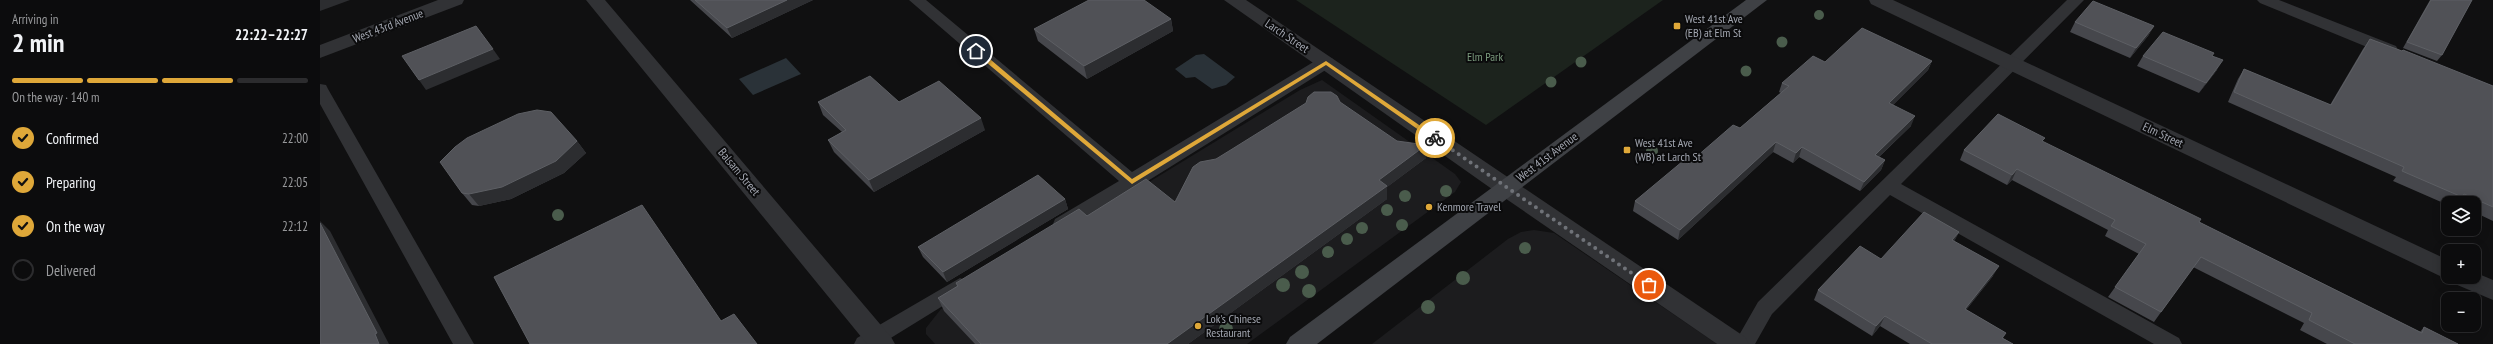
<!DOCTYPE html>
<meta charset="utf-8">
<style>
body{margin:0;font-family:"PT Sans Narrow",sans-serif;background:#1a1a1b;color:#f1f3f6;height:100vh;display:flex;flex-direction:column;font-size:15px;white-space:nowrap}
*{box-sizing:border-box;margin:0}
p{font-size:13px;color:#9a9b9d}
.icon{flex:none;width:22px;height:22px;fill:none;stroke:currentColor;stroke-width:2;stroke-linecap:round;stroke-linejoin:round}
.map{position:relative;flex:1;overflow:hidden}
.drawer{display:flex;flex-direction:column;background:#0c0c0d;width:320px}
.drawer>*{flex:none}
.tools{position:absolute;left:2121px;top:196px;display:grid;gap:8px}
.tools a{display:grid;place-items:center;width:40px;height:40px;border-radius:8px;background:#0c0c0d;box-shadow:0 2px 10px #0003,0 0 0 1px #2c2c2e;font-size:20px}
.pin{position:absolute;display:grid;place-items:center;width:34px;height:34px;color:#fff;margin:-17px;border:2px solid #fff;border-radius:50%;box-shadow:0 1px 4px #0007}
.courier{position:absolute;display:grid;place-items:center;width:40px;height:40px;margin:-20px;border:3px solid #dfa839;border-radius:50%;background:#fff;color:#222;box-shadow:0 1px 5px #0007}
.summary em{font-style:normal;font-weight:600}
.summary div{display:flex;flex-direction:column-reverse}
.summary{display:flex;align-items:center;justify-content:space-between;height:68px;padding:0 12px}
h1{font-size:26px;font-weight:600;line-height:30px}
.bar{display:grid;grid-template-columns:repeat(4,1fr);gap:6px 4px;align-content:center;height:48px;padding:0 12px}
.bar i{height:5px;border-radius:3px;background:#2c2c2e}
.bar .active{background:#dfa839}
.bar p{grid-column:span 4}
ol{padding:0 12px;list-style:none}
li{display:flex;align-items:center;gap:12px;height:44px}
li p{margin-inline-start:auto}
li .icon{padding:4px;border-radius:50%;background:#dfa839;color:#111;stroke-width:4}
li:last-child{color:#9a9b9d}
li i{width:22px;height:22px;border:2px solid #2c2c2e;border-radius:50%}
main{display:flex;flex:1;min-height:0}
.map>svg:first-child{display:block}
.built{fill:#1c1c1e}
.green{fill:#1c231d}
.water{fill:#2a3238}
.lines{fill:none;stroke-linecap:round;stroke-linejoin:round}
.service{fill:#313235;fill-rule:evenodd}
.minor{fill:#313235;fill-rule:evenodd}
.tertiary{fill:#313235;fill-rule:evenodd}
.secondary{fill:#3f4145;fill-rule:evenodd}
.tree{fill:#4a5c4c}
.wall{fill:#46474c}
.shaded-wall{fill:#2c2d30}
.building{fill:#505156;stroke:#5d5f64}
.route{fill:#dfa839}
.done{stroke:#6f7278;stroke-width:4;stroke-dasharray:0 7.2}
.poi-dot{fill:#dfa839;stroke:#0b0b0c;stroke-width:1.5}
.labels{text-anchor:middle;stroke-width:4;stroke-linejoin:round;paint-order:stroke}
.poi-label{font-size:12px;fill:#a2a6b0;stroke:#0b0b0c;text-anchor:start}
.street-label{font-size:12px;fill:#a2a6b0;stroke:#0b0b0c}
.park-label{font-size:12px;fill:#7a9a7d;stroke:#0b0b0c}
</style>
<main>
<section class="drawer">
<div class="summary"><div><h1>2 min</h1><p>Arriving in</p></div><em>22:22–22:27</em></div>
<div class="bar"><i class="active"></i><i class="active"></i><i class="active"></i><i></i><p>On the way · 140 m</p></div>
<ol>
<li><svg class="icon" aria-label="check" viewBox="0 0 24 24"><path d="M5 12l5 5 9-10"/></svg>Confirmed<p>22:00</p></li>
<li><svg class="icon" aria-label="check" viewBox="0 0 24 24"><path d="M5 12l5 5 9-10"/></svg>Preparing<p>22:05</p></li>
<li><svg class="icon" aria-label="check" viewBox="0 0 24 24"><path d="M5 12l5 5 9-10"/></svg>On the way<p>22:12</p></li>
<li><i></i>Delivered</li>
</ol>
</section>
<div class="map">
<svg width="2173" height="344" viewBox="0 0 2173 344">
<rect width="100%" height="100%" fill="#101011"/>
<!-- built -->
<path class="built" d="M1002 80 1135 174 1141 182 1135 192 927 344H615L606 334V328L621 309 980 90Z
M1214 230 1234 233 1397 344H1052L1188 239 1201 232Z"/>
<!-- green -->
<path class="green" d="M976 0H1343L1166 125Z"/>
<!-- water -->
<path class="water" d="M884 54 915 77 906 85 892 89 875 77 866 78 855 69 876 55Z
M466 58 481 74 433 95 419 79Z"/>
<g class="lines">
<!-- service -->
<path class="service" d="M589 0H606L812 172 1000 58H1012L1014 62 1012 66 818 187 742 231 735 229 733 224 735 219 799 181Z
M1747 0H1764L1581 184 1859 338 1862 344H1834L1570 195 1452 314 1435 344H1414L1438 302Z
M1937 0H1959L2076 46 2078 50 2076 54H2064L1940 3Z
M0 84 6 85 8 89 154 344H133L0 104Z
M640 278 647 281 650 286 647 291 561 344H534L537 338Z"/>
<!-- minor -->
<path class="minor" d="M118 0H144L142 4 0 58V45Z
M266 0H285L571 337 575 344H547Z
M904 0H926L1195 182 1198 188 1195 194 1187 196 1179 194Z
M1549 0H1573L2128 260V277H2154V272L2173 280V300L2135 284 2132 278 2120 276 1551 4Z"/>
<!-- tertiary -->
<path class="tertiary" d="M1187 180 1195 182 1425 337 1429 344H1397L1179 194 1176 188 1179 182Z"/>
<!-- secondary -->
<path class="secondary" d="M1426 0H1447L997 344H966L970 337Z"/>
</g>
<!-- trees -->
<g class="tree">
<circle cx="1499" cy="15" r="5"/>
<circle cx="1462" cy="42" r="5.5"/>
<circle cx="1261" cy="62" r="5.5"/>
<circle cx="1426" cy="71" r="5.5"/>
<circle cx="1231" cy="82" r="5.5"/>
<circle cx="1332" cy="151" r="6"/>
<circle cx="1126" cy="191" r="6"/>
<circle cx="1085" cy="196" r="6"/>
<circle cx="1067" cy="210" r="6"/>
<circle cx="238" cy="215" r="6"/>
<circle cx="1082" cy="225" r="6"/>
<circle cx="1042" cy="228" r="6"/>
<circle cx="1027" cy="239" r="6"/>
<circle cx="1205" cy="248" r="6"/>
<circle cx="1008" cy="252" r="6"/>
<circle cx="982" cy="272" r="7"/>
<circle cx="1143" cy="278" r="7"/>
<circle cx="963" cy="285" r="7"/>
<circle cx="989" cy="291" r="7"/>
<circle cx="1108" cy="307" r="7"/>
<circle cx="906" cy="329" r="7"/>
</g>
<!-- wall -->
<path class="wall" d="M370 0H493L412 38Z
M2110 0H2152L2122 55 2117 61 2083 48Z
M851 19 853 31 767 79 718 41 714 29Z
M1755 22 1834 26 1828 36 1810 58 1750 32Z
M2050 39 2173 86V221L2154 212V203H2128V205L2073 181 2076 177 1908 102 1918 79 1924 69 2010 105 2043 49Z
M1823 56H1893L1897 70 1879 93 1817 66Z
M1612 61 1608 70 1573 105 1591 126 1559 157 1565 160 1561 170 1540 191 1479 157 1473 163 1453 152 1358 240 1313 211 1315 201 1420 128 1461 93 1459 92 1462 83 1505 62Z
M498 102H579L665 130 554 192 514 152 508 140 522 132 503 115Z
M257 141 266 153 244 173 191 199 159 206 152 205 142 193Z
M1077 141 1106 158 1067 187V199L868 344H655L624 311 618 298 637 286 636 283 767 216 855 202 896 159Z
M1723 142 1879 222 2100 332 2104 327 2138 344H2007L1980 330 1984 323 1873 267 1834 322 1788 297 1819 254 1785 236 1788 230 1692 180 1687 185 1640 160 1644 150Z
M745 199 748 209 627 282 603 257 598 247Z
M1639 232 1634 241 1673 276 1646 310 1686 333 1683 338 1693 344H1590L1560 326 1552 336 1494 300 1498 290 1561 259Z"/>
<!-- shaded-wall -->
<path class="shaded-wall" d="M0 0H30L0 11Z
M467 0H493L412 38 407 28Z
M851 19 853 31 767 79 764 66Z
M1834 26 1828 36 1810 58 1816 48Z
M173 49 180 59 106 90 99 80Z
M1903 60 1897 70 1879 93 1886 83Z
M1612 61 1608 70 1566 112 1569 103Z
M1595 116 1591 126 1551 164 1555 155Z
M661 118 665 130 554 192 549 180Z
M257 141 266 153 244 173 191 199 159 206 149 194Z
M1456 142 1453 152 1358 240 1360 230Z
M1106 145V158L1067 187V199L868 344H847L1059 180Z
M1482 147 1479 157 1473 163 1476 153Z
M1565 160 1561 170 1540 191 1544 182Z
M1697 169 1692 180 1687 185 1692 175Z
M745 199 748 209 627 282 623 272Z
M0 221 10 231 69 344H59L0 223Z
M1639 232 1634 242 1632 240Z
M1679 266 1673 276 1639 319 1645 309Z
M1565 316 1560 326 1552 336 1556 326Z"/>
<!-- building -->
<path class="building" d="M375 0H467L407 28Z
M769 0H824L851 19 764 66 714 29Z
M2111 0H2152L2122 55 2087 42Z
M1773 1 1834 26 1816 48 1755 22Z
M156 26 173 49 99 80 82 56Z
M1542 28 1612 61 1569 103 1595 116 1555 155 1565 160 1544 182 1482 147 1476 153 1456 142 1360 230 1315 201 1363 161 1368 164 1413 125 1420 128 1469 86 1462 83 1493 56 1505 62Z
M1843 32 1894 53 1892 56 1903 60 1886 83 1823 56Z
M2050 39 2082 51 2083 50 2173 86V207L2144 194 2142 197 2082 171 2084 167 1914 92 1924 69 2011 105Z
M550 76 579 102 619 81 661 118 549 180 508 140 526 130 498 102Z
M994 92H1011L1017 96 1020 102 1077 141 1106 145 1059 180 1067 186 847 344H661L618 298 638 286 636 283 759 209 767 216 826 179 855 202 873 167 880 162 896 159 909 151 986 103 988 97Z
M217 110 231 112 257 141 236 161 182 187 149 194 142 193 120 162 135 147 147 138 198 114Z
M1678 114 1725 138 1722 141 1881 219 1879 222 2102 333 2104 327 2138 344H2035L1989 320 1992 313 1881 257 1841 312 1795 287 1826 244 1791 226 1795 220 1697 169 1692 175 1644 150Z
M718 175 745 199 623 272 598 247Z
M322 205 401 321 414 314 437 344H210L174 277Z
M1604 212 1639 232 1632 240 1679 266 1645 309 1686 333 1682 338 1693 344H1612L1565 316 1556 326 1498 290 1540 246 1561 259Z
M0 223 57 333 55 334 59 344H0Z"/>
<!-- route -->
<path class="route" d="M654 49H658L812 179 1006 61 1118 138 1113 140 1006 65 812 184 654 52Z"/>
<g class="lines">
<!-- done -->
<path class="done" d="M1115 138 1329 285"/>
</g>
<!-- markers -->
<g class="poi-dot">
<rect x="1353" y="22" width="8" height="8" rx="2"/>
<rect x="1303" y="146" width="8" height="8" rx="2"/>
<circle cx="1109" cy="207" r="4"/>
<circle cx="878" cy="326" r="4"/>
</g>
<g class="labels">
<!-- poi labels -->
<g class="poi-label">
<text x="1365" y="23">West 41st Ave<tspan x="1365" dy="14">(EB) at Elm St</tspan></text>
<text x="1315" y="147">West 41st Ave<tspan x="1315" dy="14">(WB) at Larch St</tspan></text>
<text x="1117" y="211">Kenmore Travel</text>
<text x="886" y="323">Lok's Chinese<tspan x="886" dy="14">Restaurant</tspan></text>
</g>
<!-- street labels -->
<g class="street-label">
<text transform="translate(68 26) rotate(-21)" y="4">West 43rd Avenue</text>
<text transform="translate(967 36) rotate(34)" y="4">Larch Street</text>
<text transform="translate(1843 135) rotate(25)" y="4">Elm Street</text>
<text transform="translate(1227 157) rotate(-37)" y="4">West 41st Avenue</text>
<text transform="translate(419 172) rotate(50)" y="4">Balsam Street</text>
</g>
<!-- park labels -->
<g class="park-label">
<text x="1165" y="61">Elm Park</text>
</g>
</g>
</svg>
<div class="tools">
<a><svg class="icon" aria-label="layers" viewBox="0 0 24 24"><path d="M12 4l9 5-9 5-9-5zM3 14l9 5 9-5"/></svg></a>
<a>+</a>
<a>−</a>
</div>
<div class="pin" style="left:1329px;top:285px;background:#ea580c"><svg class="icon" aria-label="bag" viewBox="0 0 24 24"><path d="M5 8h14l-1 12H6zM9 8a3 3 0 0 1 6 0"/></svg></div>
<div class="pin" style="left:656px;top:51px;background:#1f2937"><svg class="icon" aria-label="home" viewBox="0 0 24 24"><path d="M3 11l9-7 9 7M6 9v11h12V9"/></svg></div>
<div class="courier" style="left:1115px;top:138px"><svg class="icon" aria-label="bike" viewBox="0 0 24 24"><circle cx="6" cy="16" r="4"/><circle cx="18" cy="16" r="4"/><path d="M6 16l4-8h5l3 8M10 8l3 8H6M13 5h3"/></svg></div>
</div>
</main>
